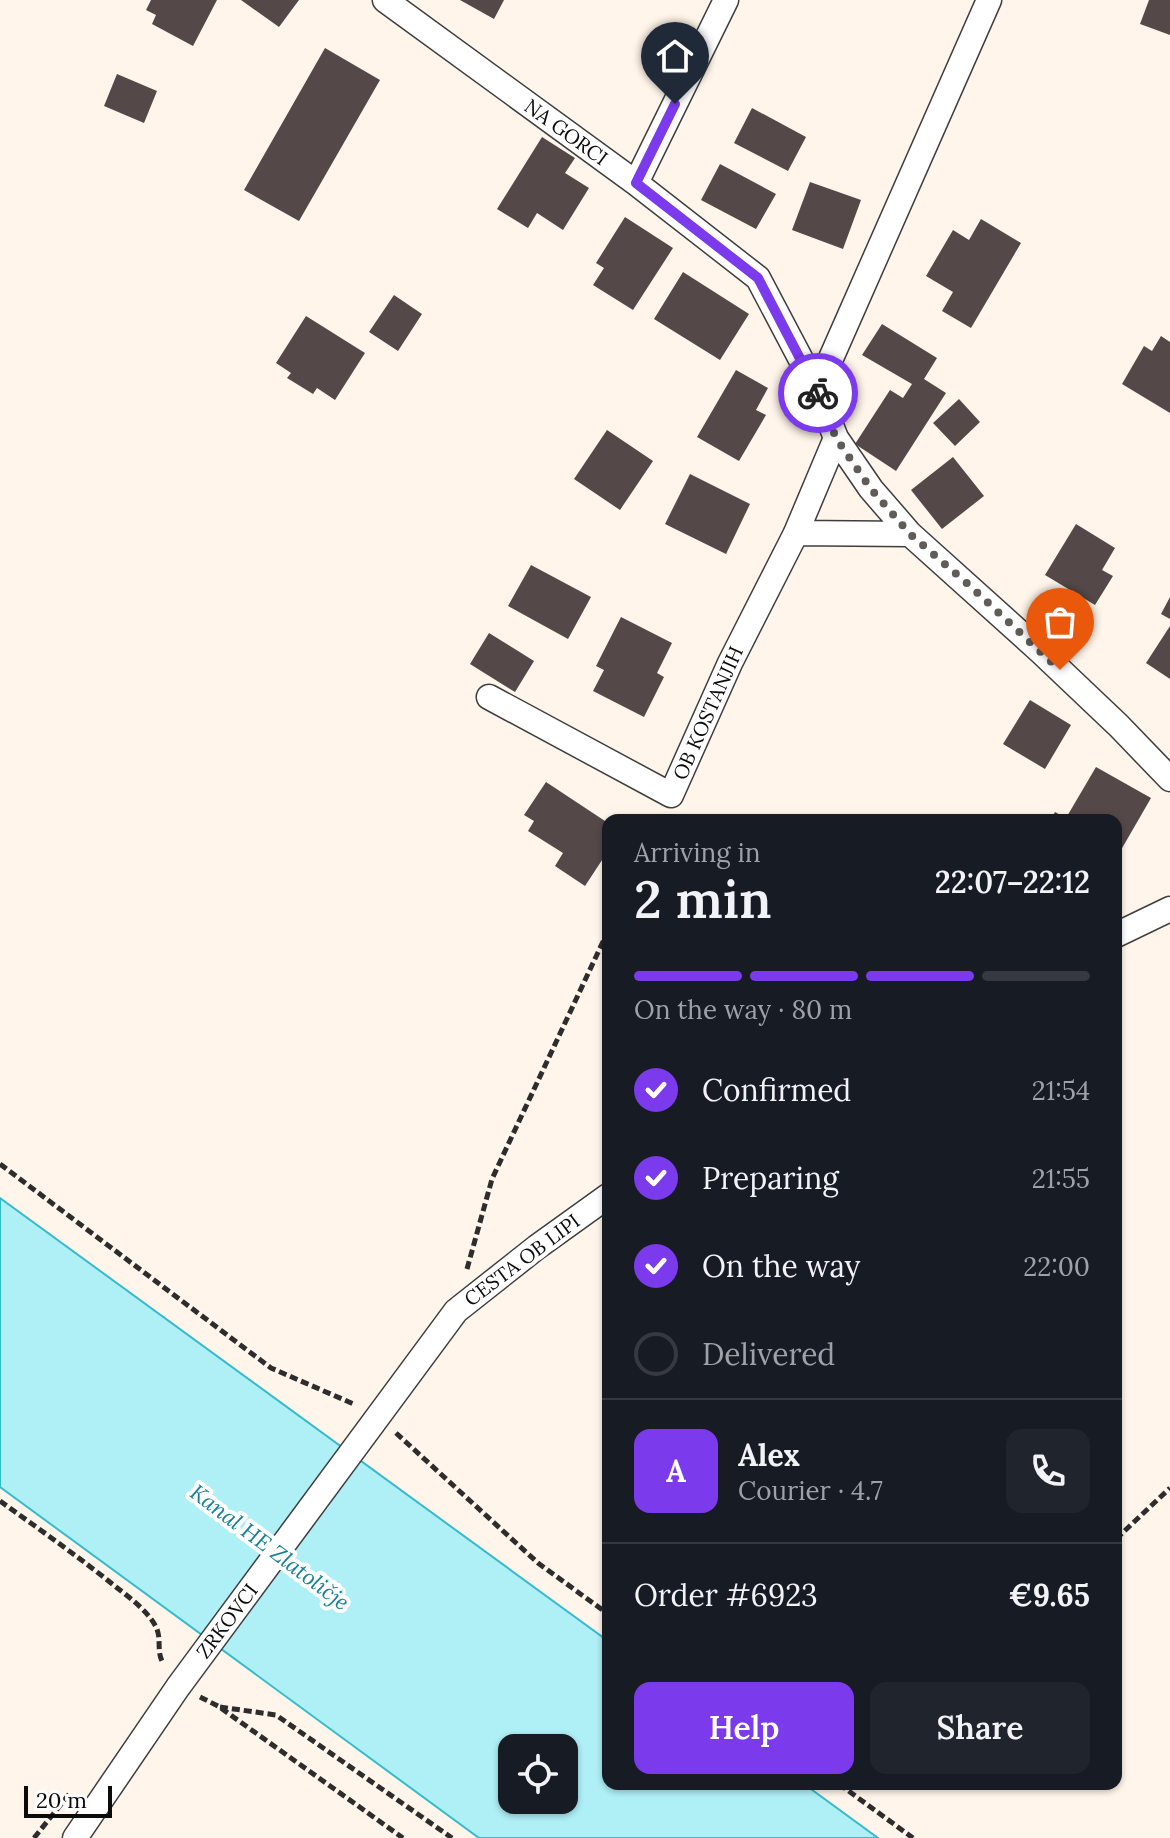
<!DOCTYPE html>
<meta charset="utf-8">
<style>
body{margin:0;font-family:Lora,serif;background:#20242c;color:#f1f3f6;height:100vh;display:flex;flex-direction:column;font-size:30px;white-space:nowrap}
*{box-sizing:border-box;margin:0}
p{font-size:26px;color:#9ea1a6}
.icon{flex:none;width:44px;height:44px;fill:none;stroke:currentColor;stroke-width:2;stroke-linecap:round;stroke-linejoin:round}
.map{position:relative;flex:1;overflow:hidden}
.details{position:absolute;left:602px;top:814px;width:520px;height:976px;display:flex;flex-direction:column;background:#171b24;border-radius:16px;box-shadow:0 2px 6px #0004}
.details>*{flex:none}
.buttons{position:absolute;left:498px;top:1734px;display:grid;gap:16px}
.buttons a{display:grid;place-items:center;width:80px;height:80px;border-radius:16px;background:#171b24;box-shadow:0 2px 6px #0004;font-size:40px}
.scale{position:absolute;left:24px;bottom:20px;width:88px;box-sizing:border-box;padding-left:8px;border:4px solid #0b0b0b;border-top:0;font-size:22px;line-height:28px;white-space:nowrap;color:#0b0b0b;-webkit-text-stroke:6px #fff;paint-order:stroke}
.pin{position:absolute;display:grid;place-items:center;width:68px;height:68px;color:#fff;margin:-82px -34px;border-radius:50% 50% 50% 0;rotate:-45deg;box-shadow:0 0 8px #0007}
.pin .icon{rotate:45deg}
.courier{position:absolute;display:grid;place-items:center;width:80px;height:80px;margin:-40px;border:6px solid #7c3aed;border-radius:50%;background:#fff;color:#222;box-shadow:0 2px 10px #0007}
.head em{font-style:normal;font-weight:600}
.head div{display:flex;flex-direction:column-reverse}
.head{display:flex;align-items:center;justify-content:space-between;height:136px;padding:0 32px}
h1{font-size:52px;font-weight:600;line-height:60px}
.bar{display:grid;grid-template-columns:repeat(4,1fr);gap:12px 8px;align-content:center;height:96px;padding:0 32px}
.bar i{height:10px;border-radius:6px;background:#363941}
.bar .selected{background:#7c3aed}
.bar p{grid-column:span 4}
.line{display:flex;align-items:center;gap:20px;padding:0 32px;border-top:2px solid #363941}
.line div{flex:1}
.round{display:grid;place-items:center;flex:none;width:84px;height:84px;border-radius:16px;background:#20242c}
ol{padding:0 32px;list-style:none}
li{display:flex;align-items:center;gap:24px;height:88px}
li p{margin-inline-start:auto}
li .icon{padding:8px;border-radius:50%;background:#7c3aed;color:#fff;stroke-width:4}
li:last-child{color:#9ea1a6}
li i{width:44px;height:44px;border:4px solid #363941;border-radius:50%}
.action{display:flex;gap:16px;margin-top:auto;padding:16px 32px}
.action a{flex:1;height:92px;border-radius:16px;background:#7c3aed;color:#fff;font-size:32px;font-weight:600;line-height:92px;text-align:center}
.action a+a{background:#20242c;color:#f1f3f6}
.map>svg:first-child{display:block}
.water{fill:#afeff6;stroke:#36bbcd;stroke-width:2;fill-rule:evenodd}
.building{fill:#544948}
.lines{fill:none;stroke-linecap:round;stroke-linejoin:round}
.minor-casing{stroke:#3e3e3e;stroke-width:27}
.path{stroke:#2d2d2d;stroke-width:5;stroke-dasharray:8 4;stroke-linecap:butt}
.minor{stroke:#fff;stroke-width:24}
.done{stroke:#605d59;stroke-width:8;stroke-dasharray:0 14.4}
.route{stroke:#7c3aed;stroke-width:10}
.labels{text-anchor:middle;stroke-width:8;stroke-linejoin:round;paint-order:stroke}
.street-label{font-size:20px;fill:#0b0b0b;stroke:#fff}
.water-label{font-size:22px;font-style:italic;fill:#168195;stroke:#fff}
</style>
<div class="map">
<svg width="1170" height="1838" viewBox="0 0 1170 1838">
<rect width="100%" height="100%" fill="#fff5ea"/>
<!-- water -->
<path class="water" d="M0 1198 608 1641V1784H804L878 1838H479L0 1487ZM512 1748H564V1800H512Z"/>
<!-- building -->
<path class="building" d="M151 0H217L193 46 152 24 156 15 146 10Z
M241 0H299L279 27Z
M460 0H504L494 19Z
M1149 0H1170V35L1140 24Z
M325 48 380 80 299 221 244 190Z
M117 74 157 91 144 123 104 106Z
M752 108 806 137 788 171 734 143Z
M542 137 575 158 565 173 589 188 563 230 537 213 528 228 497 209Z
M720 164 776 194 756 229 701 200Z
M810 182 861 200 843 249 792 230Z
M625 217 673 248 633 310 593 285 604 268 596 263Z
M981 219 1021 243 971 328 942 311 953 292 926 276 953 230 969 240Z
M683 272 749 314 720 360 654 319Z
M394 295 422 314 398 351 369 332Z
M306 316 365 353 335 400 317 388 313 394 287 378 291 373 276 363Z
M882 324 937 358 924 379 946 393 896 471 855 444 890 390 903 398 912 384 862 355Z
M1161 336 1170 342V413L1122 384 1144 346 1152 351Z
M736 370 768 388 756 410 766 415 739 461 697 437Z
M959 399 980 422 955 446 933 423Z
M607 430 653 461 620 510 574 479Z
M953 457 984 496 942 529 911 490Z
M690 474 750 504 726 554 665 524Z
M1076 524 1115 548 1102 570 1113 576 1095 605 1045 575Z
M531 565 591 597 568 639 508 606Z
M1170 597V619L1161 614Z
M621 617 672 643 657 673 664 677 644 717 593 691 604 670 596 666Z
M1170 626V679L1146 663Z
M489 633 534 661 515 692 470 664Z
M1030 700 1071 725 1045 769 1003 744Z
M1096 767 1151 798 1121 850 1116 847V820H1050L1055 812 1066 818Z
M546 782 608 823V851L585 886 555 866 563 853 528 831 534 821 524 815Z"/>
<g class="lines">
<!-- minor casing -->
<g class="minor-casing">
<path id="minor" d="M385 0 636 183 758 278 817 390 836 438 871 489 910 534 1040 651 1119 726 1170 779
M636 183 726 0
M817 390 989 0
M796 533 910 534
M489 697 671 795 730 663 796 533 836 438
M1116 935 1170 909
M75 1838 178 1687 456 1311 537 1247 608 1196"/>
</g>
<!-- path -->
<path class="path" d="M0 1164 271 1368 356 1405
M467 1269 492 1179 608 931
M396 1433 538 1563 608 1614
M0 1501C39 1529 79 1557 116 1587 130 1598 148 1611 156 1627 162 1639 156 1651 163 1663
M1116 1539 1170 1488
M200 1697 218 1706 403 1838
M220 1707 276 1715 452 1838
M839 1784 913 1838
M34 1838 70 1793"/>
<!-- minor -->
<use href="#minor" class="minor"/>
</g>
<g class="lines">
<!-- done -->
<path class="done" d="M818 393 836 438 871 489 910 534 969 585 1060 670"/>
<!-- route -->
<path class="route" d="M675 104 636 183 758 278 818 393"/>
</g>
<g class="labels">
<!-- street labels -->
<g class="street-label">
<text transform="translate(566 132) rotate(36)" y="7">NA GORCI</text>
<text transform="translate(708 713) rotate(-66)" y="7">OB KOSTANJIH</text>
<text transform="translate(522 1260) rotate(-37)" y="7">CESTA OB LIPI</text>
<text transform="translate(227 1621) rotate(-53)" y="7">ZRKOVCI</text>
</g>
<!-- water labels -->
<g class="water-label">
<text transform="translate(270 1547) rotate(37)" y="8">Kanal HE Zlatoličje</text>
</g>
</g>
</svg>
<div class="buttons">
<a><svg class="icon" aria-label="locate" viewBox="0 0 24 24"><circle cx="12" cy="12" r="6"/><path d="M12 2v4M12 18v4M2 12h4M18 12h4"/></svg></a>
</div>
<div class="scale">20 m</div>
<div class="pin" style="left:1060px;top:670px;background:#ea580c"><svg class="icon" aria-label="bag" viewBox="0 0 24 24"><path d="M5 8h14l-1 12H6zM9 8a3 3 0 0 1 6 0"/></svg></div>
<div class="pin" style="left:675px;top:104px;background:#1f2937"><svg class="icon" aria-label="home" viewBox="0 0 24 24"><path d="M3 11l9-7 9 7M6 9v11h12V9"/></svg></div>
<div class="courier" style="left:818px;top:393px"><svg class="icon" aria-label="bike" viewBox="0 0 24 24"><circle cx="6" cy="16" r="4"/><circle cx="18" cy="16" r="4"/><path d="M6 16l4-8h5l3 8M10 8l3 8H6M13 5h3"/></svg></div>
<section class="details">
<div class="head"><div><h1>2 min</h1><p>Arriving in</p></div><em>22:07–22:12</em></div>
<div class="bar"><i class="selected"></i><i class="selected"></i><i class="selected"></i><i></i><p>On the way · 80 m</p></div>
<ol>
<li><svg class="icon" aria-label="check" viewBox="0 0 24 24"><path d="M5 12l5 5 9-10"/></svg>Confirmed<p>21:54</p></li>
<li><svg class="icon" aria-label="check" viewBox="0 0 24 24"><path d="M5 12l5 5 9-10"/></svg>Preparing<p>21:55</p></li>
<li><svg class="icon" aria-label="check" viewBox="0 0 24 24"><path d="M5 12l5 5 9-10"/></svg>On the way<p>22:00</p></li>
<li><i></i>Delivered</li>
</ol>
<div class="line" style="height:144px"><b class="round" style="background:#7c3aed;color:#fff">A</b><div><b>Alex</b><p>Courier · 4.7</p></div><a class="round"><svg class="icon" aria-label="phone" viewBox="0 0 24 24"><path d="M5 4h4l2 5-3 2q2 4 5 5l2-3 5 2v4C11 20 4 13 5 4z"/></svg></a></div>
<div class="line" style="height:104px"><div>Order #6923</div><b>€9.65</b></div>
<div class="action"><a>Help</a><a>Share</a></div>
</section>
</div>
